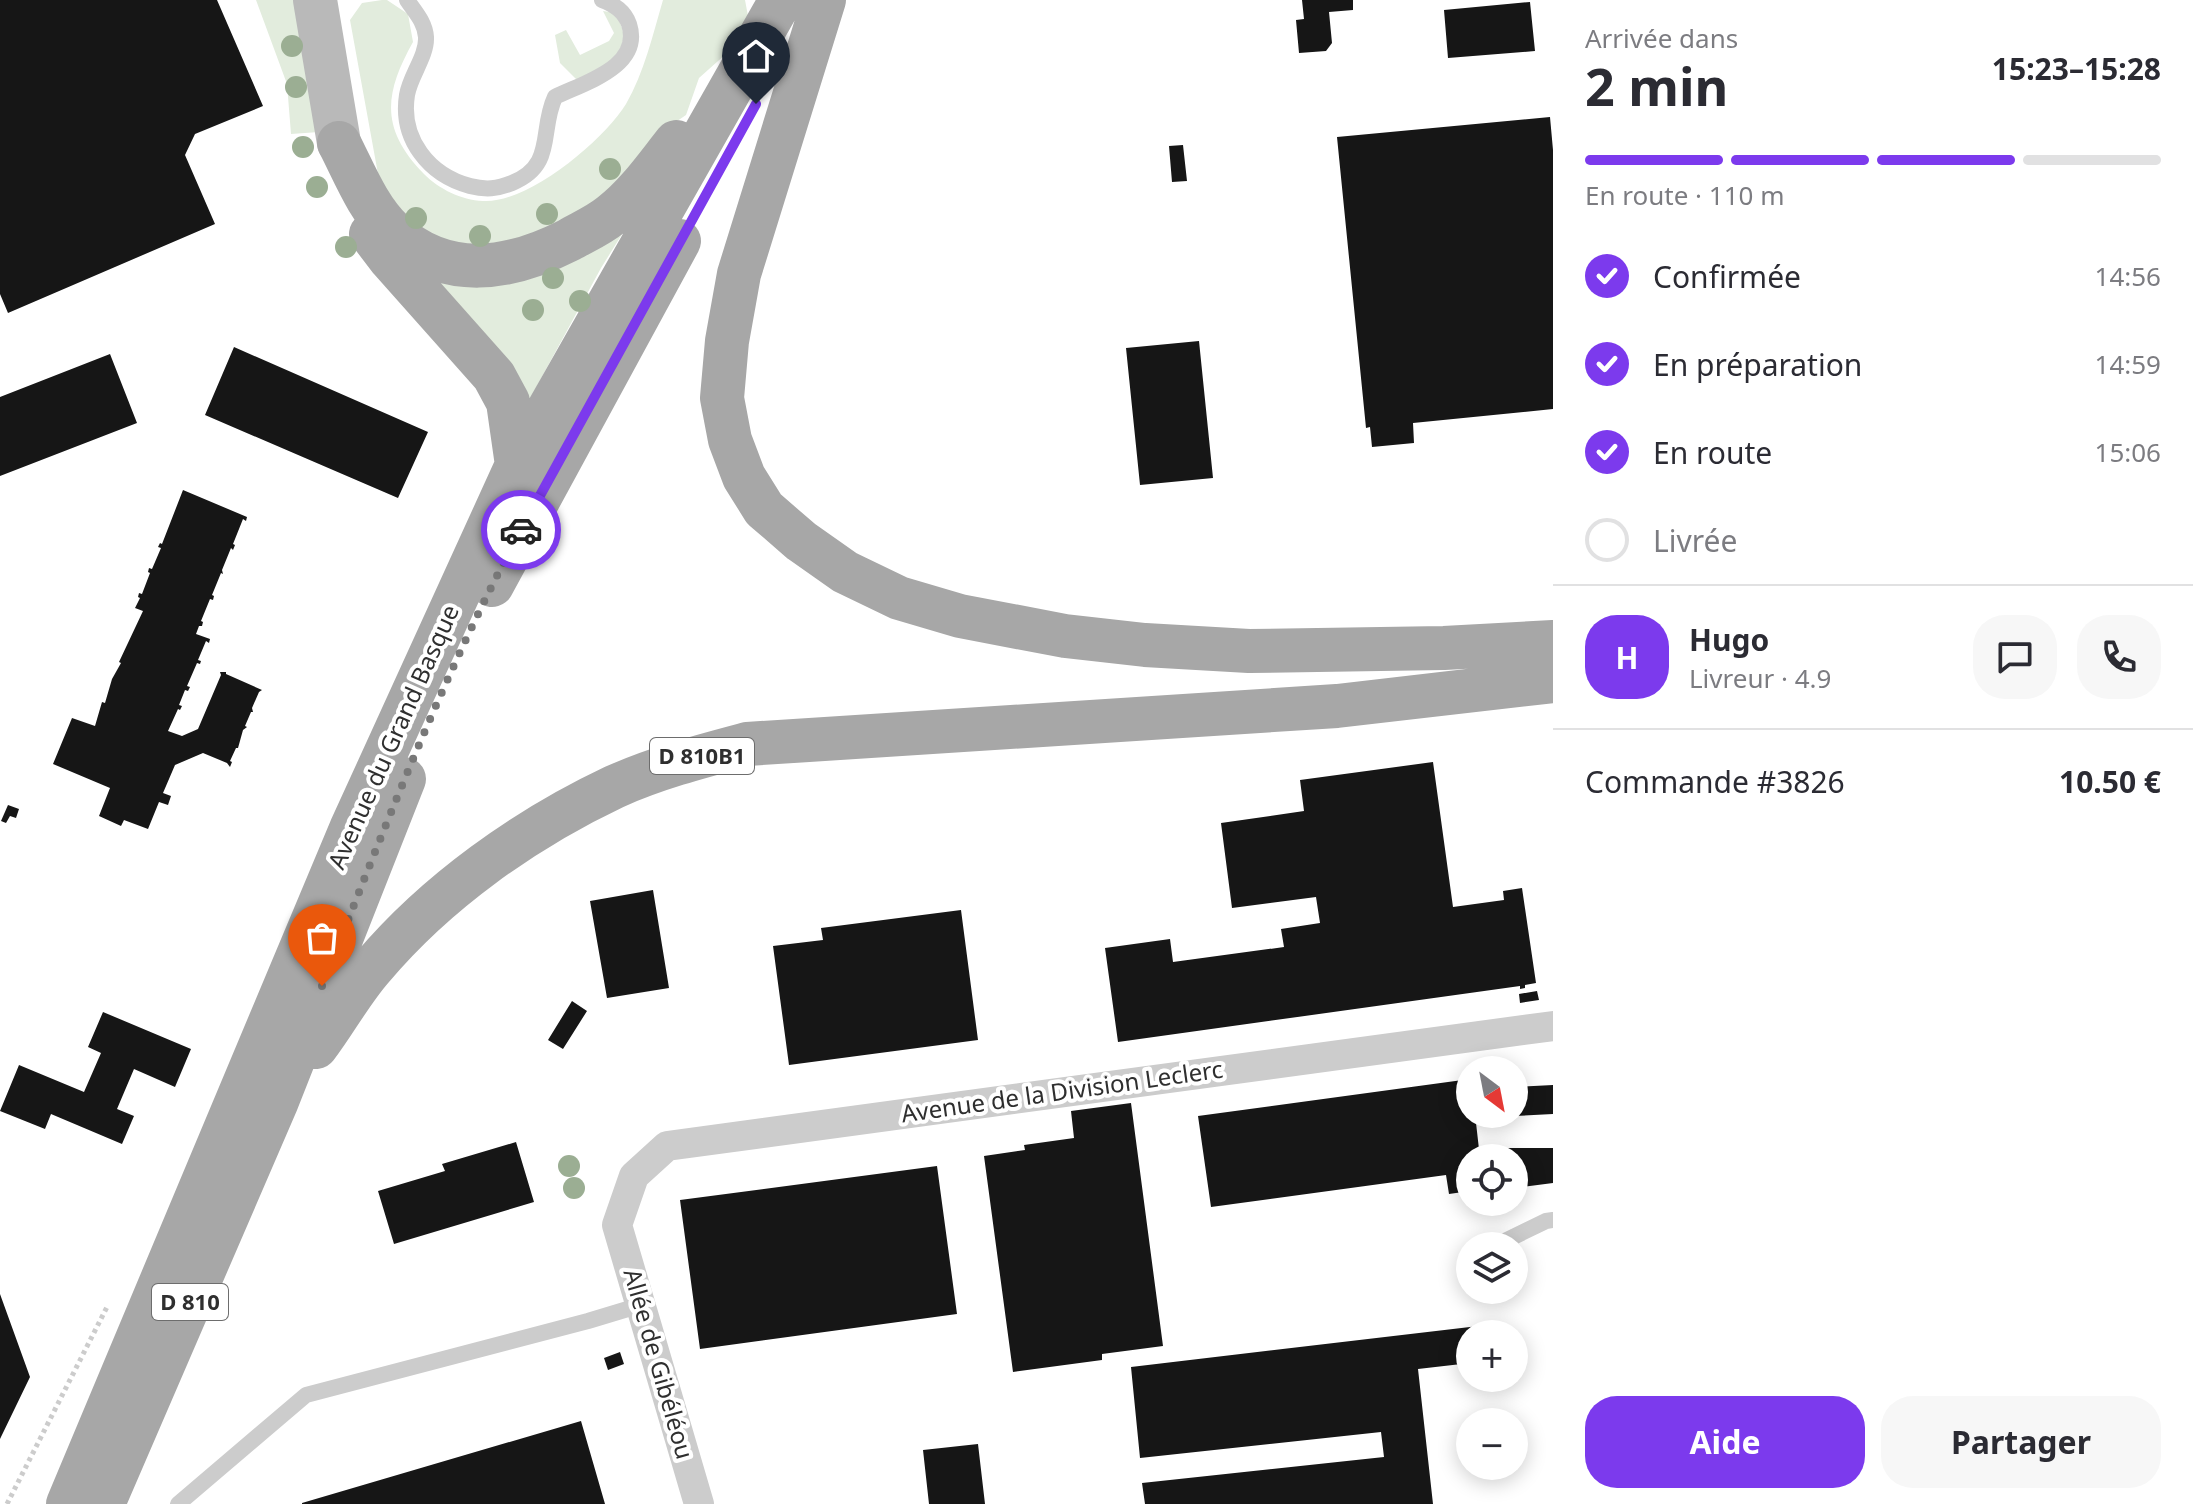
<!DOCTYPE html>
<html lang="fr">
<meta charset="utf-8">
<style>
body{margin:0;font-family:"Noto Sans",sans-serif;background:#f7f7f7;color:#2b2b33;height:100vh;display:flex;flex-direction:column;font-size:30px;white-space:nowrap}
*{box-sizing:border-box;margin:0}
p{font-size:26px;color:#7c7c81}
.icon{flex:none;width:44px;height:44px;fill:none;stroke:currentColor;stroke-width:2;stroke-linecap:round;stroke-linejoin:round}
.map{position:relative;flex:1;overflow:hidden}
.side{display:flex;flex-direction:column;background:#fff;width:640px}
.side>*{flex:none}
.needle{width:52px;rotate:148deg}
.buttons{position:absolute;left:1456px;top:1056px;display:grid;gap:16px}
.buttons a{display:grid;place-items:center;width:72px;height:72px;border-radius:50%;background:#fff;box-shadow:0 4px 20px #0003;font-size:40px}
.pin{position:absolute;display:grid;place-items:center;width:68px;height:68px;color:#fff;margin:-82px -34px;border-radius:50% 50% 50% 0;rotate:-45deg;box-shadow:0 0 8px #0007}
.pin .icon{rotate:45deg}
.courier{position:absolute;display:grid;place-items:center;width:80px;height:80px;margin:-40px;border:6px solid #7c3aed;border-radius:50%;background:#fff;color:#222;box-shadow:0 2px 10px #0007}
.head em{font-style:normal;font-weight:700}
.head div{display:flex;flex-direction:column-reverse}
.head{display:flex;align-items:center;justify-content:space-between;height:136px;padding:0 32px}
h1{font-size:52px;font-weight:700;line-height:60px}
.bar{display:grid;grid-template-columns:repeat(4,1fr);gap:12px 8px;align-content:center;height:96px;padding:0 32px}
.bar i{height:10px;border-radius:6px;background:#e1e1e2}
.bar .current{background:#7c3aed}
.bar p{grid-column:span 4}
.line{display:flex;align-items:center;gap:20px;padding:0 32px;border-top:2px solid #e1e1e2}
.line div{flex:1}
.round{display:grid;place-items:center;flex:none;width:84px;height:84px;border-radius:32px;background:#f7f7f7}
ol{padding:0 32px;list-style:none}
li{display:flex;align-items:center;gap:24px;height:88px}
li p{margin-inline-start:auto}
li .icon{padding:8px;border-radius:50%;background:#7c3aed;color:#fff;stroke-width:4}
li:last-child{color:#7c7c81}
li i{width:44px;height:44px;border:4px solid #e1e1e2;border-radius:50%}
.cta{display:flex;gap:16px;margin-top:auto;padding:16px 32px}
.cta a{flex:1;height:92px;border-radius:32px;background:#7c3aed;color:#fff;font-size:32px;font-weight:700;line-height:92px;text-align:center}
.cta a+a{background:#f7f7f7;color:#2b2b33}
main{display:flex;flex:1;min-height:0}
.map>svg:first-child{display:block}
.green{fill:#e2ecdd}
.building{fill:#161616}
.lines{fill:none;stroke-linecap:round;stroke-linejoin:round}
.path{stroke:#ccc;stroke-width:5;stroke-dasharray:4 4;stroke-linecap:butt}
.service{stroke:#ccc;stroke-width:16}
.minor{stroke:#ccc;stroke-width:30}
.secondary{stroke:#b9b9b9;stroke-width:44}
.primary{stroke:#a7a7a7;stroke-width:44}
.tree{fill:#9bae93}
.done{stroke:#787878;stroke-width:8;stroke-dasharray:0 14.4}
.route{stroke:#7c3aed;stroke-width:10}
.labels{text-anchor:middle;stroke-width:8;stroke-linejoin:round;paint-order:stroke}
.shield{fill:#fff;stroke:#6d6d6d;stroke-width:2}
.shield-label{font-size:22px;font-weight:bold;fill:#2f2f2f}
.street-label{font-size:24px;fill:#2f2f2f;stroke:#fff}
</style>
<main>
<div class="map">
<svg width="1553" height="1504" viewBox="0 0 1553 1504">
<rect width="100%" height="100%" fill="#fff"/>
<!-- green -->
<path class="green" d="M256 0H296L319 132 291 134 287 84Z
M382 0H387L408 14 413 42C384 94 380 129 424 174 439 189 461 200 483 201 528 204 604 140 626 104 644 73 653 34 663 0H745L748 16 727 53 699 78 686 115 661 132 643 167 587 209 520 241 448 248 402 221 378 174 350 20 362 3Z
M603 11 616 13C618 19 622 26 623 32 627 56 596 73 577 80L560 63 555 35 566 30 580 55 609 41 614 33Z
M629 223 601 268 526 406 426 279Z"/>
<!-- building -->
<path class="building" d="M0 0H217L263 106 195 134 185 155 215 224 8 313 0 294Z
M1302 0H1353V10L1329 12 1332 43 1326 51 1299 53 1296 20 1304 19Z
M1530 2 1535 51 1448 58 1444 10Z
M1550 117 1553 150V409L1413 423 1414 443 1372 447 1370 427 1366 428 1337 137Z
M1183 145 1187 181 1172 182 1169 146Z
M1199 341 1213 478 1140 485 1126 348Z
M234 347 428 432 398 498 205 415Z
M110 354 137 423 0 476V397Z
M183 490 247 517 246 521 243 519 233 544 235 545 233 550 231 548 222 570 223 574 221 573 212 595 214 596 213 600 210 599 201 621 203 622 202 626H199L196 634 210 639 209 643 206 641 198 660 201 661 200 664 197 663 187 686 190 687 188 691 185 690 179 705 182 706 180 710 178 709 168 731 182 736 198 729 221 675 220 672H226V674L262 690 259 692 252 708 253 712H251L245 726 247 727 243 730 238 748H236L230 761 232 762 230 767 227 763 203 753 175 765 163 793 171 796 168 805 159 802 148 829 124 820 121 826 99 816 110 788 53 764 72 718 95 726 102 702 105 703 112 679 121 663 119 662 143 611 135 608 140 598 138 597 139 593 142 594 150 573 148 572 149 568 152 569 161 548 158 547 160 543 162 544Z
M1433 762 1453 907 1504 900 1503 891 1522 888 1536 983 1525 985V988L1520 989V986L1118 1042 1105 948 1170 939 1173 962 1284 947 1281 929 1320 923 1316 897 1232 908 1221 823 1304 811 1300 780Z
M8 805 19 809 16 818 10 816 6 823 1 821Z
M653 890 669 988 607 998 590 901Z
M961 910 978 1040 789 1065 773 946 823 940 821 928Z
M1537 991 1539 1000 1520 1003 1519 994Z
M572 1001 587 1011 563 1049 548 1040Z
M103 1012 191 1049 175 1087 134 1069 117 1109 134 1116 122 1144 51 1114 45 1129 0 1111 19 1065 84 1092 101 1053 88 1047Z
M1470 1079V1114H1475L1480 1158H1470V1191L1449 1194 1446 1175 1211 1207 1198 1116Z
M1553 1085V1114L1514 1116V1087Z
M1131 1103 1163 1346 1102 1354V1360L1013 1372 984 1156 1025 1150 1024 1145 1074 1138 1071 1111Z
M516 1142 534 1202 394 1244 378 1191 445 1171 442 1164Z
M1500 1148H1553V1183L1514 1188V1158H1501Z
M937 1166 957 1314 700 1349 680 1200Z
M0 1294 30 1377 0 1439Z
M1487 1325 1488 1334H1470V1363L1418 1369 1433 1504H1145L1142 1483 1384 1457 1381 1432 1140 1458 1131 1367Z
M620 1352 624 1364 608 1370 604 1358Z
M581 1421 605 1504H302V1503Z
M978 1444 985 1504H929L923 1450Z"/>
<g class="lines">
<!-- path -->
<path class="path" d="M7 1504 108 1305"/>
<!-- service -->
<path class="service" d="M407 0C415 12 425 22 426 37 427 56 410 76 407 95 400 139 429 175 470 186 486 190 497 189 512 183 556 165 539 131 555 97 583 83 643 67 629 24 624 11 615 5 602 0
M1507 1240 1546 1221 1553 1220
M178 1504 306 1395 588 1321 641 1305"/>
<!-- minor -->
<path class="minor" d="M699 1504 617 1225 634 1176 667 1146 1553 1026"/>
<!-- secondary -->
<path class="secondary" d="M315 0 339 143"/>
<!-- primary -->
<path class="primary" d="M824 0 739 274 727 341 722 398 730 440 744 477 764 509 801 541 845 572 899 598 960 616 1065 636 1145 645 1249 651 1444 648 1553 642
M339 143C354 172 368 209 393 232 446 281 510 270 569 240 583 232 599 225 611 215 637 195 656 167 676 142
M371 234 390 259 494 376 508 402 517 465
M492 585 679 241
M316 1047C335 1022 351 992 372 968 436 892 525 829 614 787 656 768 702 756 747 744L1337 706 1553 681
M68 1504 351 829 517 465 781 0
M103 1504 277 1101 404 779"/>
</g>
<!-- trees -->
<g class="tree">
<circle cx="292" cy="46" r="11"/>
<circle cx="296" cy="87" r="11"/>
<circle cx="303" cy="147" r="11"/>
<circle cx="610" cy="169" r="11"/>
<circle cx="317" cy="187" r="11"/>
<circle cx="547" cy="214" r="11"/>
<circle cx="416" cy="218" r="11"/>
<circle cx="480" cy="236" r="11"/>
<circle cx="346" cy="247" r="11"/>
<circle cx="553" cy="278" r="11"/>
<circle cx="580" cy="301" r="11"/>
<circle cx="533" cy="310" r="11"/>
<circle cx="569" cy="1166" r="11"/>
<circle cx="574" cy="1188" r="11"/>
</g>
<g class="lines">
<!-- done -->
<path class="done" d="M322 986C383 832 442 676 521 530"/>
<!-- route -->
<path class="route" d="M521 530 756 104"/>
</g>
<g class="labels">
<!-- shield labels -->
<g class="shield">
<rect x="650" y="738" width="104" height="36" rx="6"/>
<rect x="152" y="1284" width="76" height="36" rx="6"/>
</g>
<g class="shield-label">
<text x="702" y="764">D 810B1</text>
<text x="190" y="1310">D 810</text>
</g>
<!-- street labels -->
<g class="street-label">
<text transform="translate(394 737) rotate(-66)" y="8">Avenue du Grand Basque</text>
<text transform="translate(1062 1092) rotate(-8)" y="8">Avenue de la Division Leclerc</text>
<text transform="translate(658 1364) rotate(74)" y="8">Allée de Gibéléou</text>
</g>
</g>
</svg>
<div class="buttons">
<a><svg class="needle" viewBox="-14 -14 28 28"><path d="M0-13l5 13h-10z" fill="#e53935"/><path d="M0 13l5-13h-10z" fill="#7c7c81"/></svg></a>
<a><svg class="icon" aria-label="locate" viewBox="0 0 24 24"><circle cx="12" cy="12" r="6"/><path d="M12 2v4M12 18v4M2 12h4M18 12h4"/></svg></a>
<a><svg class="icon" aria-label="layers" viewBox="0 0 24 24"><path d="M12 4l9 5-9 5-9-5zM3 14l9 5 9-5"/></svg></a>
<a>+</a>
<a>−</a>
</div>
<div class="pin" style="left:322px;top:986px;background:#ea580c"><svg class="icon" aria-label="bag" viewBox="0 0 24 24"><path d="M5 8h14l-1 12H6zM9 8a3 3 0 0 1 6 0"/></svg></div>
<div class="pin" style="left:756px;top:104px;background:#1f2937"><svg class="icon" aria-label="home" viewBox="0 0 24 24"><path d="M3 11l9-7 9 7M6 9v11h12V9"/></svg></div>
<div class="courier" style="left:521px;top:530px"><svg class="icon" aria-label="car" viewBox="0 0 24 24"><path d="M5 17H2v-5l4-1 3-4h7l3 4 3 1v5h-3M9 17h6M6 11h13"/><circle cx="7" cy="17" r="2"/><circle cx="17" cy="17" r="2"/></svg></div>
</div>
<section class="side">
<div class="head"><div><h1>2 min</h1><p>Arrivée dans</p></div><em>15:23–15:28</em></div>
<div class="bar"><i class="current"></i><i class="current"></i><i class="current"></i><i></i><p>En route · 110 m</p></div>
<ol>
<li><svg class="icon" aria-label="check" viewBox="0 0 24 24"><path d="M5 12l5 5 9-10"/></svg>Confirmée<p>14:56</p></li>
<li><svg class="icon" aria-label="check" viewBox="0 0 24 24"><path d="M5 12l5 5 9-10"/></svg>En préparation<p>14:59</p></li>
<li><svg class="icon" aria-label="check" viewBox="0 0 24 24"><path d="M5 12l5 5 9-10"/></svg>En route<p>15:06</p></li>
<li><i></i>Livrée</li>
</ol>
<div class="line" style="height:144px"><b class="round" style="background:#7c3aed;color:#fff">H</b><div><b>Hugo</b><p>Livreur · 4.9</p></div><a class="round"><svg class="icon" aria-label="chat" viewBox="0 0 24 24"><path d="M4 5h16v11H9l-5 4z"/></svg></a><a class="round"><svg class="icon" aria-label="phone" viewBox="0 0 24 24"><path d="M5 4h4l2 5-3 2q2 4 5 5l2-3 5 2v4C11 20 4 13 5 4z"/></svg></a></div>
<div class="line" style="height:104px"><div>Commande #3826</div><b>10.50 €</b></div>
<div class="cta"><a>Aide</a><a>Partager</a></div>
</section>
</main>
